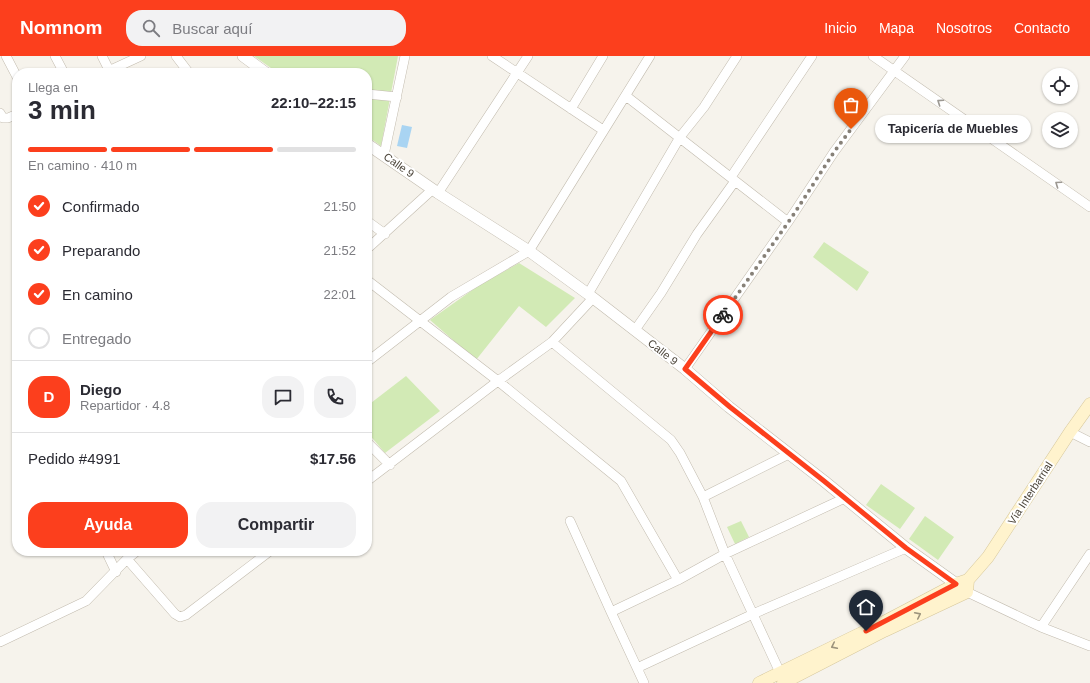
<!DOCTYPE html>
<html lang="es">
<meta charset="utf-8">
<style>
body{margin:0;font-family:Helvetica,sans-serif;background:#f2f2f3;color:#2b2b33;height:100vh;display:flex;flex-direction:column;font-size:15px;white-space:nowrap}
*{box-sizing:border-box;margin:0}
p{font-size:13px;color:#7c7c81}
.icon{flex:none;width:22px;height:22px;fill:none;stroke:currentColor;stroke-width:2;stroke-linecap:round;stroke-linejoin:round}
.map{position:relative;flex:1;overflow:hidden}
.panel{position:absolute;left:12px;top:12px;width:360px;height:488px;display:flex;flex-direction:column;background:#fff;border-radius:16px;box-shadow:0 1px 3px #0004}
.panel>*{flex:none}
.fabs{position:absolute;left:1042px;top:12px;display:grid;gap:8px}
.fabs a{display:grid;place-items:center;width:36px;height:36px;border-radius:50%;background:#fff;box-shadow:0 1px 3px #0004;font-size:20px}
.pin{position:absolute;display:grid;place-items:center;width:34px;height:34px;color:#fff;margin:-41px -17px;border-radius:50% 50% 50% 0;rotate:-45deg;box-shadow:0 0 4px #0007}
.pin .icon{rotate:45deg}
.courier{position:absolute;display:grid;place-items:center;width:40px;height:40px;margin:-20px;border:3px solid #fc3f1d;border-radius:50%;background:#fff;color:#222;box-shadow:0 1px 5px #0007}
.bubble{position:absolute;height:28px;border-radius:14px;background:#fff;box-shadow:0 1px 3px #0004;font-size:13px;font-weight:800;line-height:28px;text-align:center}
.head em{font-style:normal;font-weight:800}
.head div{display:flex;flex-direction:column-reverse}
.head{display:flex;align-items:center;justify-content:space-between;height:68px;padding:0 16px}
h1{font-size:26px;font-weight:800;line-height:30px}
.bar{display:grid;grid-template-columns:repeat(4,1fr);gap:6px 4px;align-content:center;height:48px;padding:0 16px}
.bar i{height:5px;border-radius:3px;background:#e1e1e2}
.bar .active{background:#fc3f1d}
.bar p{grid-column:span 4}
.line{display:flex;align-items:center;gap:10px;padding:0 16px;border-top:1px solid #e1e1e2}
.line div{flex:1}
.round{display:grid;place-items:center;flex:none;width:42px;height:42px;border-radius:16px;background:#f2f2f3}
ol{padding:0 16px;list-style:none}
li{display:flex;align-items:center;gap:12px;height:44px}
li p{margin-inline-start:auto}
li .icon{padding:4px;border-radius:50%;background:#fc3f1d;color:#fff;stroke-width:4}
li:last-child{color:#7c7c81}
li i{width:22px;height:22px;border:2px solid #e1e1e2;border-radius:50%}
.button{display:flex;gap:8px;margin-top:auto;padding:8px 16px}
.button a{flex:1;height:46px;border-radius:16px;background:#fc3f1d;color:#fff;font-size:16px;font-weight:800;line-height:46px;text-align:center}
.button a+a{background:#f2f2f3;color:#2b2b33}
header{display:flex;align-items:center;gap:24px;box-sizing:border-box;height:56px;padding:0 20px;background:#fc3f1d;color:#fff}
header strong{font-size:19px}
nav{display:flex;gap:22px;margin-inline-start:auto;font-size:14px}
.search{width:280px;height:36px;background:#f2f2f3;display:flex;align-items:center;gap:10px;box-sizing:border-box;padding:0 14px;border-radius:16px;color:#7c7c81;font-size:15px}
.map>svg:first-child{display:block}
.green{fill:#d2eab5}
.water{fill:#a9d4f2}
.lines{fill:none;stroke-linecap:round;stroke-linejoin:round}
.minor-casing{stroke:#c2bbae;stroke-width:10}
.tertiary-casing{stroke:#c2bbae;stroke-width:12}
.secondary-casing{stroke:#d6c79b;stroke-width:13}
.minor{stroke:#fff;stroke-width:9}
.tertiary{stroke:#fff;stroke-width:11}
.secondary{stroke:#fff3cd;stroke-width:12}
.oneway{stroke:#9c9892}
.oneway2{stroke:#9c937c}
.done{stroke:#878178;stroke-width:4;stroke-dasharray:0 7.2}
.route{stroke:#fc3f1d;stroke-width:5}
.labels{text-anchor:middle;stroke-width:4;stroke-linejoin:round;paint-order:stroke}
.street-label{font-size:11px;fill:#4b4439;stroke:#fff}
</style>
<header>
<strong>Nomnom</strong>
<div class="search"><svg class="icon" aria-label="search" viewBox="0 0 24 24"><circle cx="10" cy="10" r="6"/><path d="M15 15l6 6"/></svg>Buscar aquí</div>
<nav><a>Inicio</a><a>Mapa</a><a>Nosotros</a><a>Contacto</a></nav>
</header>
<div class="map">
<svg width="1090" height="627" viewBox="0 0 1090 627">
<rect width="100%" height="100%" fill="#f6f3ec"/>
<!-- green -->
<path class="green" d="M254 0H398L381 90 367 80V17H278Z
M824 186 869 216 857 235 813 201Z
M519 207 575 242 546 271 519 250 476 304 430 264 478 230Z
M406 320 440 355 385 397 367 376V350Z
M881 428 915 452 900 473 866 449Z
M925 460 954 481 938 504 909 483Z
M741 465 749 481 735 488 727 471Z"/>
<!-- water -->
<path class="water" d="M402 69 412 71 407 92 397 90Z"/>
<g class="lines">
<!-- minor casing -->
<g class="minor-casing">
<path id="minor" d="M6 0 17 21
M55 0 64 17
M102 0 109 14
M176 0 189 17
M492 0 603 74
M873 0 1090 151
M104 17 141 0
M367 38 397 41
M626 40 788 166
M571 53 603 0
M0 57 3 62H8L17 58
M384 99 405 0
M731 121 812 0
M438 137 528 0
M367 165 385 178
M367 193 433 133
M367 224 498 325 621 425 678 524
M588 238 680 81 704 51 737 0
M635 274 661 237 697 178 735 125
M552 286 671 384 680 397 703 441 725 498 783 623
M367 306 451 241 529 195 650 0
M685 313 788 166 834 96 905 0
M1070 376 1090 386
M367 386 390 409
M367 425 498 325 552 286 593 242
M703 441 789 398
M570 465 611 556 644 627
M106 495 116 516
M127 503 175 558 180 561 186 559 270 495
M967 536 1041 571 1090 590
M611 556 678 524 725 498 845 442
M1041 571 1090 498
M0 586 86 545 127 503 137 495
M637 612 753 558 906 492"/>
</g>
<!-- tertiary casing -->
<g class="tertiary-casing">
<path id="tertiary" d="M243 0 266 17
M367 88 438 137 529 195 588 238 685 313 729 351 824 425 906 492 962 532"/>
</g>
<!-- secondary casing -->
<g class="secondary-casing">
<path id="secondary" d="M759 627 880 568 956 528 968 524 988 501 1070 376 1090 348
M783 627 884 575 967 536 968 524"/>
</g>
<!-- minor -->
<use href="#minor" class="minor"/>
<!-- tertiary -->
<use href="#tertiary" class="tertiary"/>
<!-- secondary -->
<use href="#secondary" class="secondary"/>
</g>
<!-- one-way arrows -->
<defs><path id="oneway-chevron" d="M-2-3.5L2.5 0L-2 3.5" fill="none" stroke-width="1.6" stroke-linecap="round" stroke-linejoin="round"/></defs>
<g class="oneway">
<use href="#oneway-chevron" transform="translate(940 46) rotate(-146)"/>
<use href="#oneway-chevron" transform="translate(1058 128) rotate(-145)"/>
</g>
<g class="oneway2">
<use href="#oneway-chevron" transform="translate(918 559) rotate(-26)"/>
<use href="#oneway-chevron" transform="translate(834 590) rotate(154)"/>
</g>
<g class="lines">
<!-- done -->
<path class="done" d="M723 259 794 158 834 96 851 73"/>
<!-- route -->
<path class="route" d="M723 259 685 313 730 351 824 425 906 492 956 528 866 575"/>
</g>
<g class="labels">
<!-- street labels -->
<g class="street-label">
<text transform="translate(399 109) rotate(35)" y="4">Calle 9</text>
<text transform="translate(663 296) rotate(38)" y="4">Calle 9</text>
<text transform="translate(1030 437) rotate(-57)" y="4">Vía Interbarrial</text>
</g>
</g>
</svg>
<div class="fabs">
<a><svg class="icon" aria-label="locate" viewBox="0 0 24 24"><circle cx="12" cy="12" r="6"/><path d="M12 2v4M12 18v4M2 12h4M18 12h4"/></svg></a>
<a><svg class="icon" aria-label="layers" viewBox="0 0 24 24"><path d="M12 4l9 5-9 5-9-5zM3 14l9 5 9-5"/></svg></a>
</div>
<div class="pin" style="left:851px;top:73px;background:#ea580c"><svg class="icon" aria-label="bag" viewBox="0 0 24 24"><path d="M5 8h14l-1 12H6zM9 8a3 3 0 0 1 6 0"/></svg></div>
<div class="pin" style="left:866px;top:575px;background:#1f2937"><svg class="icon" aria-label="home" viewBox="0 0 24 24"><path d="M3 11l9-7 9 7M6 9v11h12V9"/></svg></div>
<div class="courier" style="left:723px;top:259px"><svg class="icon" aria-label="bike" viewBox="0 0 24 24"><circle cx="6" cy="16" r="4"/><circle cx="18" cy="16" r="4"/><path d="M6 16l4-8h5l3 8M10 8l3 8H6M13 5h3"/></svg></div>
<div class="bubble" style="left:875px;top:59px;width:156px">Tapicería de Muebles</div>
<section class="panel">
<div class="head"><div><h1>3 min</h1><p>Llega en</p></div><em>22:10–22:15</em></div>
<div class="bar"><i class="active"></i><i class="active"></i><i class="active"></i><i></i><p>En camino · 410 m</p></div>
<ol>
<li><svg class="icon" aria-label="check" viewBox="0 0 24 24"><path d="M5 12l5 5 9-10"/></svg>Confirmado<p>21:50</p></li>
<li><svg class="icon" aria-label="check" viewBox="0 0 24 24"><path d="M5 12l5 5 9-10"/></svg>Preparando<p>21:52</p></li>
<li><svg class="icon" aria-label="check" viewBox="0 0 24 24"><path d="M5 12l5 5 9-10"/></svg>En camino<p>22:01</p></li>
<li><i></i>Entregado</li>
</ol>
<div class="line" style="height:72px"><b class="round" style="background:#fc3f1d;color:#fff">D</b><div><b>Diego</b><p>Repartidor · 4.8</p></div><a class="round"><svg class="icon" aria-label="chat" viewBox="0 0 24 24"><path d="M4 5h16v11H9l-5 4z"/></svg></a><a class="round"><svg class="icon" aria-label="phone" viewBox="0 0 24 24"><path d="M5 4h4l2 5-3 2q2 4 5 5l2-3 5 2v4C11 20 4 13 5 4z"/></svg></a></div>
<div class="line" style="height:52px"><div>Pedido #4991</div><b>$17.56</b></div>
<div class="button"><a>Ayuda</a><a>Compartir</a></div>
</section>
</div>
